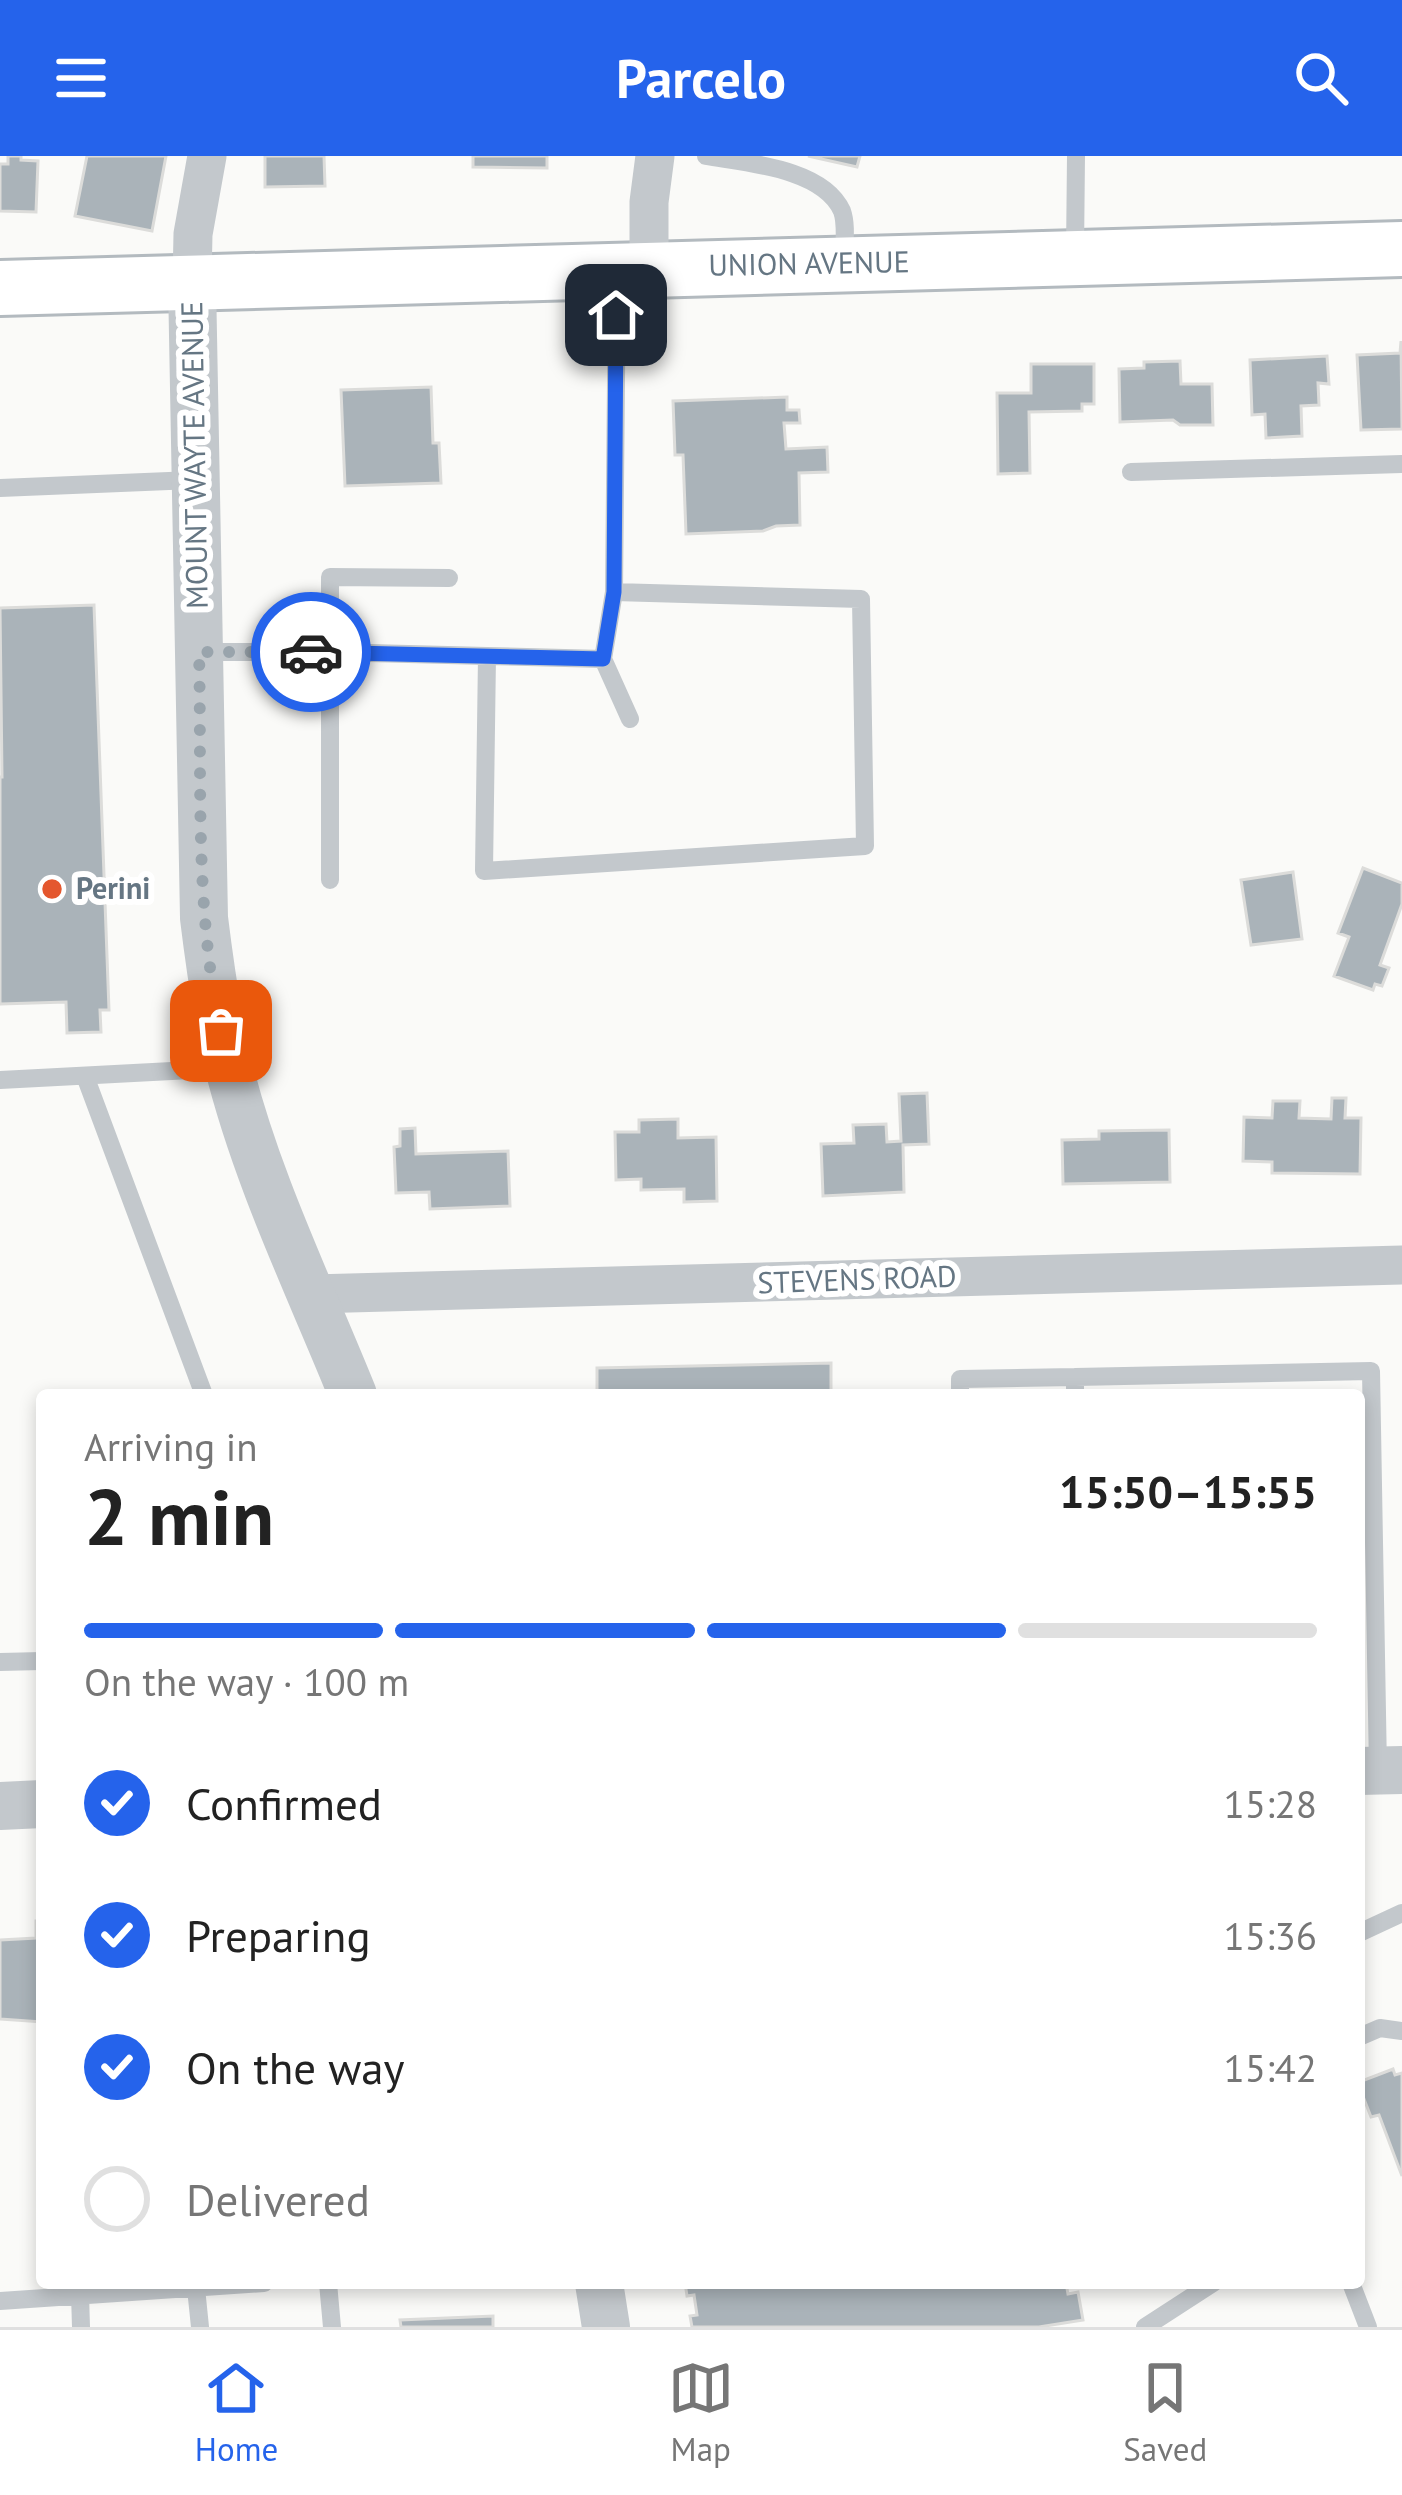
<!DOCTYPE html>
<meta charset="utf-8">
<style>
body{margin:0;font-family:"PT Sans",sans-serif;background:#f2f2f2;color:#222;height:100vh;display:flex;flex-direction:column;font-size:45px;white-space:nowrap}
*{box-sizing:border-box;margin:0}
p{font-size:39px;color:#767676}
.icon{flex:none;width:66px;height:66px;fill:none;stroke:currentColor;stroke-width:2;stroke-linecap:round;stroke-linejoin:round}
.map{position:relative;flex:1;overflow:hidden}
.details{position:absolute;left:36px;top:1233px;width:1329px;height:900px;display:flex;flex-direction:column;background:#fff;border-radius:12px;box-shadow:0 6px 18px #0003}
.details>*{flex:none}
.pin{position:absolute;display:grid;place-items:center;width:102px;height:102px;color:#fff;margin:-51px;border-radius:24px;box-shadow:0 6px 18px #0006}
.courier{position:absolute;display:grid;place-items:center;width:120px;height:120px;margin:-60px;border:9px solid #2563eb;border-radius:50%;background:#fff;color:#222;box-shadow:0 3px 15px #0007}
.summary em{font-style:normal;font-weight:700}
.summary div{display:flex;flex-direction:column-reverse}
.summary{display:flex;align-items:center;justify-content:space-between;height:204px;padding:0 48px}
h1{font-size:78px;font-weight:700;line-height:90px}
.bar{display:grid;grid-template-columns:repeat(4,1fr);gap:18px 12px;align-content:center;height:144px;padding:0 48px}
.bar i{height:15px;border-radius:9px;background:#e0e0e0}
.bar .current{background:#2563eb}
.bar p{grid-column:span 4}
ol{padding:0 48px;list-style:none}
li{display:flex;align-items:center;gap:36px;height:132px}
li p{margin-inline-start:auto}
li .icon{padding:12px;border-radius:50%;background:#2563eb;color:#fff;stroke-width:4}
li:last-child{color:#767676}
li i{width:66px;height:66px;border:6px solid #e0e0e0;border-radius:50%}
header{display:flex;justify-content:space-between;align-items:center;height:156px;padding:0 48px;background:#2563eb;color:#fff;font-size:54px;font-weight:700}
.tabs{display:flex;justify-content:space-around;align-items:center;height:168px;border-top:3px solid #e0e0e0;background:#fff;font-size:33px;color:#767676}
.tabs a{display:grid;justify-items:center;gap:6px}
.tabs .current{color:#2563eb}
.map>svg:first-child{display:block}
.building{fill:#aab3b9;stroke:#dcdcda;stroke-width:3}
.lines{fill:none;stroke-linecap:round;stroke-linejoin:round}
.secondary-casing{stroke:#b3babf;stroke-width:60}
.service{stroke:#c3c8cc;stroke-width:18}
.minor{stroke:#c3c8cc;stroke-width:39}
.tertiary{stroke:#c3c8cc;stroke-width:48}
.secondary{stroke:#fff;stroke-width:54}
.done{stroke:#99a4ac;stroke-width:12;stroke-dasharray:0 21.6}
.route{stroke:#2563eb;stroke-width:15}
.poi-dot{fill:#e4572e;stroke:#fff;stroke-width:4.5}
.labels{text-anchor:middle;stroke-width:12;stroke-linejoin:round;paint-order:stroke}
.street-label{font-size:30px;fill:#657683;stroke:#fff}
.poi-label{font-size:30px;font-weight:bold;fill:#657683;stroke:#fff;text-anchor:start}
</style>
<header><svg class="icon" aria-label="menu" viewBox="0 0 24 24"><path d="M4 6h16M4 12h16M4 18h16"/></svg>Parcelo<svg class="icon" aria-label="search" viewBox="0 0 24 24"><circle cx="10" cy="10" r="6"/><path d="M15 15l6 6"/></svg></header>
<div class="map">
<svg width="1402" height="2171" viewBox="0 0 1402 2171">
<rect width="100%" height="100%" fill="#fafaf8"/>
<!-- building -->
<path class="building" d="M8 0H21V4L38 5 36 56 0 55V8H8Z
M87 0H166L152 75 75 60Z
M265 0H324L325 30 265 31Z
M473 0H547V12L473 11Z
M808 0H860L857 11Z
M1401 185 1402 273 1361 274 1357 199 1400 197Z
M1327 200 1329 228 1318 227 1319 249 1301 250 1302 280 1266 282 1265 258 1252 259 1250 204Z
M1180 205 1181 228H1212L1213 269H1180L1173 264 1120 266 1119 213 1144 212V206Z
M1031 208H1094V248H1082V255L1029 256 1030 317 998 318 997 237H1031Z
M431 231 433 287H439L441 327 345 330 341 234Z
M787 241V254H799L800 267H784L786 293 827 291 828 316 799 317 800 369 776 370 763 375 686 378 683 299H675L673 245Z
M94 449 109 854H100L101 876 67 877 66 846 0 848V621H2L0 452Z
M1363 712 1402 727V748L1380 809 1389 812 1382 830 1375 828 1373 834 1334 820 1349 781 1338 777Z
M1293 716 1302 783 1251 789 1241 724Z
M927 937 929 988 903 989 904 1036 823 1040 821 988 854 987 853 969 886 968 887 986 901 985 899 938Z
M1332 942H1346L1345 962H1361L1360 1018 1272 1017V1006L1243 1005 1244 961 1272 962 1273 945H1300L1299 962 1331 963Z
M678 963V982L716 981 717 1045 684 1046V1033L641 1034V1023L616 1024 615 976H639V964Z
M415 972 416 998 508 995 510 1050 430 1053 429 1036 396 1037 394 991 400 990V973Z
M1169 974 1170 1026 1063 1028 1062 984 1099 983V975Z
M831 1207V1239H597V1212Z
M36 1765H42V1866L0 1863V1784L36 1782Z
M1393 1913 1395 1919 1402 1917V2020L1379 1959 1371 1961 1359 1930V1926Z
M685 2127H1066L1068 2138 1078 2136 1083 2164 1039 2171H692L690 2160 697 2159 694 2139 687 2140Z
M493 2160V2171H401L400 2164Z"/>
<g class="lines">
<!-- secondary casing -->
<g class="secondary-casing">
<path id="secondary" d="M0 132 1402 93"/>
</g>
<!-- service -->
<path class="service" d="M706 0C746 7 823 12 842 55 847 69 844 88 844 103
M1075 97 1076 0
M1131 316 1402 308
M0 332 193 324
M449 422 330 421V496L487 500 484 715 865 690 861 443 614 436 617 118
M199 496H330V724
M487 500 603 503 614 436
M603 503 630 563
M85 920 204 1239
M0 924 229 912
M960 1239V1223L1075 1221
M1075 1239V1221L1371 1215 1378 1614
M0 1506 42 1505
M1359 1777 1402 1757
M1359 1881 1380 1872 1402 1875
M328 2127 332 2171
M1351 2127 1368 2171
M196 2132 200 2171
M80 2138 81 2171
M0 2145 264 2127
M1145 2171 1213 2127"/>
<!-- minor -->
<path class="minor" d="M649 113V46L655 0
M192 126 193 78 207 0
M312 1138 1402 1109"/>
<!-- tertiary -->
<path class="tertiary" d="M192 126 204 762C210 811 217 860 228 908 256 1022 309 1130 353 1239
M1359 1615 1402 1614
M0 1650 42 1648
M599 2127 606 2171"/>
<!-- secondary -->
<use href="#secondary" class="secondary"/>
</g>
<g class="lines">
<!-- done -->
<path class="done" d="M221 875C194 751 202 622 199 496H311"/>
<!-- route -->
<path class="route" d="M311 496 603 503 614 436 616 159"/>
</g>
<!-- markers -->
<circle class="poi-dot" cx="52" cy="733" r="12"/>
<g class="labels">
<!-- street labels -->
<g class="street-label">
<text transform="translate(809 108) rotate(-1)" y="10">UNION AVENUE</text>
<text transform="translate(195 299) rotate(-91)" y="10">MOUNT WAYTE AVENUE</text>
<text transform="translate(857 1124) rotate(-2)" y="10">STEVENS ROAD</text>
</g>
<!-- poi labels -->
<g class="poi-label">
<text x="76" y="743">Perini</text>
</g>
</g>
</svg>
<div class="pin" style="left:221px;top:875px;background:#ea580c"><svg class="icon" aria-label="bag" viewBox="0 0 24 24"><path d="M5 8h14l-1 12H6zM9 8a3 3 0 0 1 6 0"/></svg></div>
<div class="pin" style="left:616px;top:159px;background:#1f2937"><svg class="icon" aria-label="home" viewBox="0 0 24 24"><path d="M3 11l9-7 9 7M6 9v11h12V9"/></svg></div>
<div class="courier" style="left:311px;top:496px"><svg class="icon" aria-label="car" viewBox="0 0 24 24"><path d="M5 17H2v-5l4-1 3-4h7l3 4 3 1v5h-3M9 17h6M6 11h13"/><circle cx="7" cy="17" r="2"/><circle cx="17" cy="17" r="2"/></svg></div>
<section class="details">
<div class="summary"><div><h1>2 min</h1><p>Arriving in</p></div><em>15:50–15:55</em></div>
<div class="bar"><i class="current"></i><i class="current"></i><i class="current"></i><i></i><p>On the way · 100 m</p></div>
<ol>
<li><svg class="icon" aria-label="check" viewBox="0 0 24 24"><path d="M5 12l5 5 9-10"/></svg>Confirmed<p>15:28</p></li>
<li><svg class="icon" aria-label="check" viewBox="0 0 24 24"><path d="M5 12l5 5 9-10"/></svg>Preparing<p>15:36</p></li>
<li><svg class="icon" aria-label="check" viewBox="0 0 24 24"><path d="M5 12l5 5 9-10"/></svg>On the way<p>15:42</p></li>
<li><i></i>Delivered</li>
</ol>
</section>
</div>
<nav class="tabs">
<a class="current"><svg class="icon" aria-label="home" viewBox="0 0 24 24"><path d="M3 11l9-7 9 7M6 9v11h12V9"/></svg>Home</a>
<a><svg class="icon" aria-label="map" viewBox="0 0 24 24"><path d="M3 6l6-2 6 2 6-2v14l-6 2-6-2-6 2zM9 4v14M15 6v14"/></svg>Map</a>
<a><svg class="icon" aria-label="saved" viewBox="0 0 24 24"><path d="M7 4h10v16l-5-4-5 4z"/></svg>Saved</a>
</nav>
